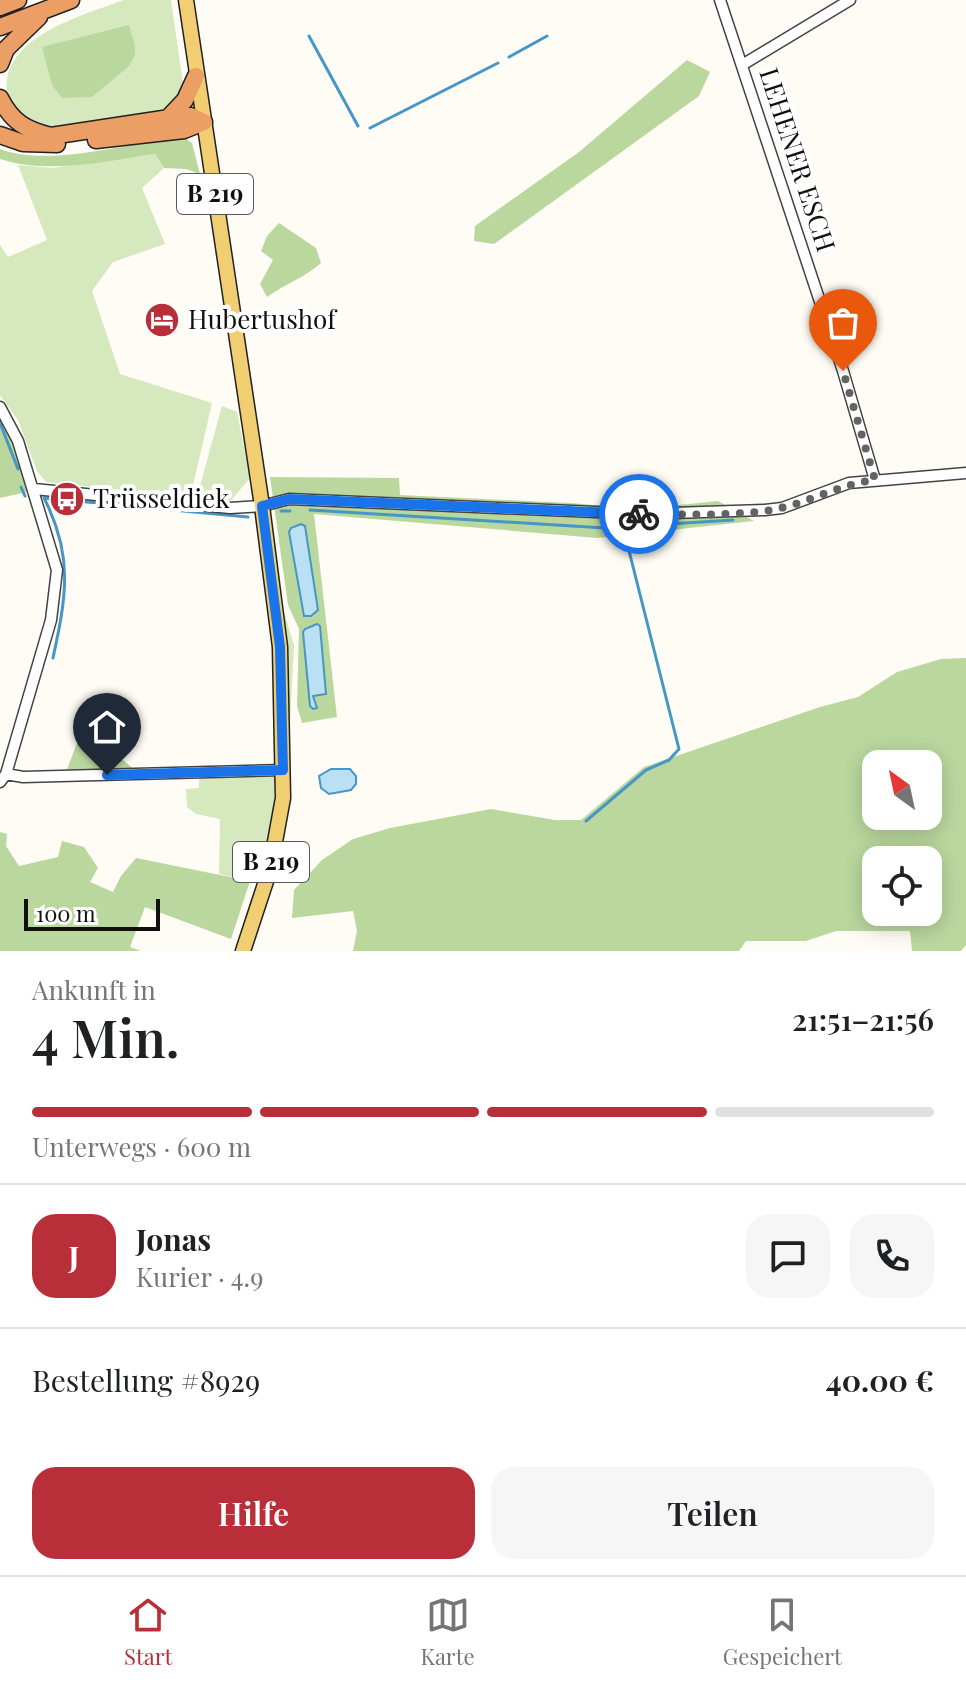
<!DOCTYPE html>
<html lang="de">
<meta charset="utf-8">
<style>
body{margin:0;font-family:"Playfair Display",serif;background:#f6f6f6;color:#202124;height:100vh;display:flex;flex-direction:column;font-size:30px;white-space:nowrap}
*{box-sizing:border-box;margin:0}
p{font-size:26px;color:#757577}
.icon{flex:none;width:44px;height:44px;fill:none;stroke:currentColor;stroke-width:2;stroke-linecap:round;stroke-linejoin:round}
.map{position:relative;height:951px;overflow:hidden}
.details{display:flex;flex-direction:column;background:#fff;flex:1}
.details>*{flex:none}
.needle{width:52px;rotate:327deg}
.tools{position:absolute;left:862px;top:750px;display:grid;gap:16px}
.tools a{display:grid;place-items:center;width:80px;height:80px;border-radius:16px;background:#fff;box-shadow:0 4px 20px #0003;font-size:40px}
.scale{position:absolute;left:24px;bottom:20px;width:136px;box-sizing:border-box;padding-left:8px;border:4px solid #101010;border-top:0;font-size:22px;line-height:28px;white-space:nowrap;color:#101010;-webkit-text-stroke:6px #fff;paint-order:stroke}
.pin{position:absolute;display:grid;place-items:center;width:68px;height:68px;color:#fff;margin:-82px -34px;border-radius:50% 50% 50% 0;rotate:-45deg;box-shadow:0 0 8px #0007}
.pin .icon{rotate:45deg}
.courier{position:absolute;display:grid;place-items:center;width:80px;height:80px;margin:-40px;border:6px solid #1a73e8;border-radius:50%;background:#fff;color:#222;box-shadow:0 2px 10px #0007}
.summary em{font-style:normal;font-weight:600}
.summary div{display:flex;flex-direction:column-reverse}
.summary{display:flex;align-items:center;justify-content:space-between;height:136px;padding:0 32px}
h1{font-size:52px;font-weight:600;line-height:60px}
.bar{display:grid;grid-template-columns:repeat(4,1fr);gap:12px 8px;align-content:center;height:96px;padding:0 32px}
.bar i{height:10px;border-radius:6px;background:#e0e0e0}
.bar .active{background:#b92f39}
.bar p{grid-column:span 4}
.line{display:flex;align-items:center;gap:20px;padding:0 32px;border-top:2px solid #e0e0e0}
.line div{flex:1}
.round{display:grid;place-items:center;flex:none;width:84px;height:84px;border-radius:24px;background:#f6f6f6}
.button{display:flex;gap:16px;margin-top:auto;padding:16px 32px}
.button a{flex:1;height:92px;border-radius:24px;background:#b92f39;color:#fff;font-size:32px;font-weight:600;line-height:92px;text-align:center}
.button a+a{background:#f6f6f6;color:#202124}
.tabs{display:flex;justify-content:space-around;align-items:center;height:112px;border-top:2px solid #e0e0e0;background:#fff;font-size:22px;color:#757577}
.tabs a{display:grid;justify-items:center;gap:4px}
.tabs .active{color:#b92f39}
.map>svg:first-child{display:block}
.green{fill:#d5e8be}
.forest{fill:#bad89e;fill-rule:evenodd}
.water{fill:#bbe0f3;stroke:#4696c6;stroke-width:2}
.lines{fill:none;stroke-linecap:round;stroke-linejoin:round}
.stream{stroke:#4696c6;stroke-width:3}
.minor-casing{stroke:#434343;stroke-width:13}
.major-casing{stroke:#212121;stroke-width:17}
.highway-casing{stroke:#212121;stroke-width:19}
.minor{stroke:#fff;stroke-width:10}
.major{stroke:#f1ce71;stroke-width:14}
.highway{stroke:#ec9f64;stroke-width:16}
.done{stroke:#636360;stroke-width:8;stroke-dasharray:0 14.4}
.route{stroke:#1a73e8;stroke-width:10}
.labels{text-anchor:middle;stroke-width:8;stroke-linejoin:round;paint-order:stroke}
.shield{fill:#fff;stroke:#585858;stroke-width:2}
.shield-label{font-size:24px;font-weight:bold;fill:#101010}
.street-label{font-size:26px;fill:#101010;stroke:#fff}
.poi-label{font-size:26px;fill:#101010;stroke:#fff;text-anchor:start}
</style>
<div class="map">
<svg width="966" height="951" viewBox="0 0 966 951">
<rect width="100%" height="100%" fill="#fefcf4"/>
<!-- green -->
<path class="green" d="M124 0H171L183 84 182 93 168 111 52 130C32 124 14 114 7 93 0 36 87 14 124 0Z
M155 154 164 168 142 188 165 244 113 262 92 291 120 374 212 403 192 490 179 496 46 482 37 471 18 420 0 395V245L8 257 47 240 18 165 52 168Z
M222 406 237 412 250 478 228 504C212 502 206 502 200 486Z
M272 514 282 605 294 645 290 722 288 721 285 650Z
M272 775 276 779C273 805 272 864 250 881L219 874 220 819 196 814 187 807 186 789 199 788V776Z"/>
<!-- forest -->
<path class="forest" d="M129 25 135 46V55L129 66 92 97 62 98 52 85 42 47Z
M687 60 710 72 699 96 494 244 474 241 475 226 579 152Z
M184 137 192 143 200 174 186 169 164 168 155 154C104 161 50 175 0 159V149C50 168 130 142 184 137Z
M279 223 316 248 321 263C304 278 285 284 267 297L260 284 273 260 261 251 267 236Z
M0 417 13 441 27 492 0 498Z
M270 477 399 478 400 495 571 503 640 509 718 501 754 521 597 538 314 514 337 717 302 723 297 706 299 629 288 605Z
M966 658V945L961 951H912L910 931H836L806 941H746L739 951H353L357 931 353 911 292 918 294 890 322 860 353 839 390 828 491 809 555 820H581L644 767 820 707 858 697 897 672 941 659ZM876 764H928V816H876ZM876 860H928V912H876Z
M80 735 118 756 135 770 66 772Z
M0 832 7 834 6 846 19 866 58 857 62 841 84 847 98 868 90 882 113 892 121 876 136 858 250 881 231 939 145 907 130 947 141 951H0Z"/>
<!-- water -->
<path class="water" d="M301 524 305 526 318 610 311 616H304L289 532 291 528Z
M317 624 320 626 326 694 313 696 317 708 313 709 310 706 303 632 305 629Z
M331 769H350L356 776V784L351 790 329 794 321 788 319 776Z"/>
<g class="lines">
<!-- stream -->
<path class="stream" d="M309 36 358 126
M509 57 547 36
M370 128 498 63
M0 423 18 469
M21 487 25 496
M44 498 248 517
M44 498C74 556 66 598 53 658
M310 510 605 528 733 520
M281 511H290
M586 821 646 770 669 760 679 749 623 527"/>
<!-- minor casing -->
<g class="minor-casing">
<path id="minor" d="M720 0 843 371 875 480
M742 65 850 0
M0 407 18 441 57 570 51 620 6 774 0 782
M34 489 230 508 262 506 289 499 642 514 765 510 782 508 849 483 966 473
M6 774 23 777 283 770"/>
</g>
<!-- major casing -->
<g class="major-casing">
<path id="major" d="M186 0 262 506 280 647 283 798 270 869 243 951"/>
</g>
<!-- highway casing -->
<g class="highway-casing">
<path id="highway" d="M0 7 18 0
M0 27 71 0
M0 64 6 49 39 17
M0 98C12 122 26 130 51 136L183 116H191L204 122
M168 118 185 100 196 76
M0 135 23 143 57 144
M96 140 184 130 204 122"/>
</g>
<!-- minor -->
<use href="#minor" class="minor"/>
<!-- major -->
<use href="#major" class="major"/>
<!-- highway -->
<use href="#highway" class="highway"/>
</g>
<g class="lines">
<!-- done -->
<path class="done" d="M639 514C679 514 744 517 781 508 814 500 842 484 875 480L843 371"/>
<!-- route -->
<path class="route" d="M107 775 283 770 280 647 262 506 289 499 639 514"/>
</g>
<!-- icons -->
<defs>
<g id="hotel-disc" transform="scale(1.8)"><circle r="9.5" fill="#b92f39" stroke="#fff"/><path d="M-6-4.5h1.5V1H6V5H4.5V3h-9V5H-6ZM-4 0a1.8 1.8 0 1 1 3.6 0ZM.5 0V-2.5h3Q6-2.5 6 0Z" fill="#fff"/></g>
<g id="bus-disc" transform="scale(1.8)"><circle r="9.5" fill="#b92f39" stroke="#fff"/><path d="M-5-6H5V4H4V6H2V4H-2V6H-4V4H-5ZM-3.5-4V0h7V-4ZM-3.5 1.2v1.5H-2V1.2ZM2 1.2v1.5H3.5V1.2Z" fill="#fff"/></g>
</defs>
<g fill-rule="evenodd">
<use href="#hotel-disc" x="162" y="320"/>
<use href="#bus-disc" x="67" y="499"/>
</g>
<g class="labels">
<!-- shield labels -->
<g class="shield">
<rect x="177" y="174" width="76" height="40" rx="6"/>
<rect x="233" y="842" width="76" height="40" rx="6"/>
</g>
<g class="shield-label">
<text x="215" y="202">B 219</text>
<text x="271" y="870">B 219</text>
</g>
<!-- street labels -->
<g class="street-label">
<text transform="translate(797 160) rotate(72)" y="9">LEHENER ESCH</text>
</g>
<!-- poi labels -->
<g class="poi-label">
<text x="188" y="329">Hubertushof</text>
<text x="93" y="508">Trüsseldiek</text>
</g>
</g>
</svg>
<div class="tools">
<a><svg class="needle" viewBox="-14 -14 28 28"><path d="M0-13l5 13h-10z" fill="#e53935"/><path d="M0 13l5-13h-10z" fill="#757577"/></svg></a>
<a><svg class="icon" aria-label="locate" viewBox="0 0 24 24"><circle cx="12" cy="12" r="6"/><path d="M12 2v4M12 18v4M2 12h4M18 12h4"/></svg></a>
</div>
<div class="scale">100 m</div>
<div class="pin" style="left:843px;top:371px;background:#ea580c"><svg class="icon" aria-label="bag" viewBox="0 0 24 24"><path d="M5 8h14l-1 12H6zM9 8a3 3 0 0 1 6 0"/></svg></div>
<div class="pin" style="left:107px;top:775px;background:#1f2937"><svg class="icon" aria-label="home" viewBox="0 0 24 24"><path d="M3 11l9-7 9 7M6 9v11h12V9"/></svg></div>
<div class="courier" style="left:639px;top:514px"><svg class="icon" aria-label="bike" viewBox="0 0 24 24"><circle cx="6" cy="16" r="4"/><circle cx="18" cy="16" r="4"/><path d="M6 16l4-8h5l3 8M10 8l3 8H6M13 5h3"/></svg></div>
</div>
<section class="details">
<div class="summary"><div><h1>4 Min.</h1><p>Ankunft in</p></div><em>21:51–21:56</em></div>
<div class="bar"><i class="active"></i><i class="active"></i><i class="active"></i><i></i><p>Unterwegs · 600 m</p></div>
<div class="line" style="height:144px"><b class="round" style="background:#b92f39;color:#fff">J</b><div><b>Jonas</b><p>Kurier · 4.9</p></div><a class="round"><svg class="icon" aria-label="chat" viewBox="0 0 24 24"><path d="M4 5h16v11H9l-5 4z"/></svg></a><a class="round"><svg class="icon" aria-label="phone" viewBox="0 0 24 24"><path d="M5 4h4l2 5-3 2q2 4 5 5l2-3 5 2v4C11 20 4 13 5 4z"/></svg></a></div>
<div class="line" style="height:104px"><div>Bestellung #8929</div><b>40.00 €</b></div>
<div class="button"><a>Hilfe</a><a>Teilen</a></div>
</section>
<nav class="tabs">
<a class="active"><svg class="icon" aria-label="home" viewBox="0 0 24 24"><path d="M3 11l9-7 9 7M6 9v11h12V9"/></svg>Start</a>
<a><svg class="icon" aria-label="map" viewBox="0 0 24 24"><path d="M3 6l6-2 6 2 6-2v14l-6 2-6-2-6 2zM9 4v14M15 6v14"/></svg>Karte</a>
<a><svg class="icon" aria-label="saved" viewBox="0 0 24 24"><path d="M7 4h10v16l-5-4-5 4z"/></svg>Gespeichert</a>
</nav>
